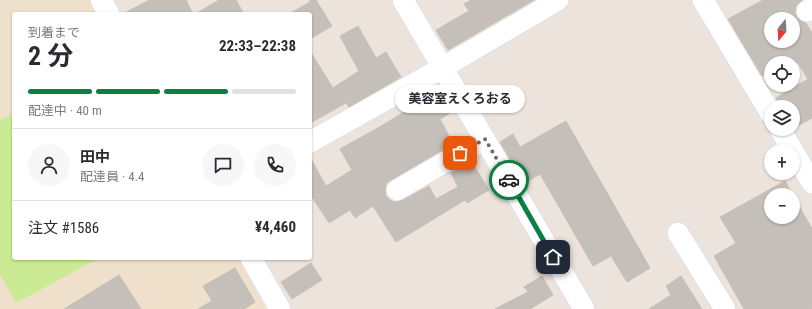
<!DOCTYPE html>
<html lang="ja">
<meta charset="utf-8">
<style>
body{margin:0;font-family:"Roboto Condensed","Noto Sans JP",sans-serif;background:#f7f7f7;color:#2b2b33;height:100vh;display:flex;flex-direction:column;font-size:15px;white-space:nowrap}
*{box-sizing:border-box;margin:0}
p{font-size:13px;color:#7c7c81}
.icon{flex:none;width:22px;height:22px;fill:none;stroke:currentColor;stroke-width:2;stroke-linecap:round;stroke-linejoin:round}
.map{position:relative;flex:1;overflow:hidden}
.panel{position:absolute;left:12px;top:12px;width:300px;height:248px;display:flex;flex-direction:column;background:#fff;border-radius:4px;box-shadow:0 1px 3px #0004}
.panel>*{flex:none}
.needle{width:26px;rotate:198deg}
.tools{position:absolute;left:764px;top:12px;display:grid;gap:8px}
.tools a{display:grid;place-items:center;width:36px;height:36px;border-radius:50%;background:#fff;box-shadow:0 1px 3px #0004;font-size:20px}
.pin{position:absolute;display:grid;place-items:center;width:34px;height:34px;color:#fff;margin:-17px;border-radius:8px;box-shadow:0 2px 6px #0006}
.courier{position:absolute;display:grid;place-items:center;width:40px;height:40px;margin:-20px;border:3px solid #0b8043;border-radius:50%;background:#fff;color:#222;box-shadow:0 1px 5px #0007}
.bubble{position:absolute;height:28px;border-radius:14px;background:#fff;box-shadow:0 1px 3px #0004;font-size:13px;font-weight:700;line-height:28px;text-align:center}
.overview em{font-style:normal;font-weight:700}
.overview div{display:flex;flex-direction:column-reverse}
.overview{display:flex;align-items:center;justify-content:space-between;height:68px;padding:0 16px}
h1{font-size:26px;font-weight:700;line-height:30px}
.bar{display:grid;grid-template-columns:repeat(4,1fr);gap:6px 4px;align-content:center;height:48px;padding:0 16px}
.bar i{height:5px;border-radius:3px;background:#e1e1e2}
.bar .current{background:#0b8043}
.bar p{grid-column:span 4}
.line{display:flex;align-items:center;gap:10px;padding:0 16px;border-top:1px solid #e1e1e2}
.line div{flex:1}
.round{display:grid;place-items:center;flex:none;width:42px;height:42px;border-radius:21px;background:#f7f7f7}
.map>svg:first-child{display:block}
.education{fill:#eee0cb}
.pitch{fill:#cbea94}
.building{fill:#c4bfb8;stroke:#c8c0b6;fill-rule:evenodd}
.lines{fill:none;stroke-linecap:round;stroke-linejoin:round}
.minor-casing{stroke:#d1d6e3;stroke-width:22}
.minor{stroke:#fff;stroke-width:21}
.done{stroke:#6e6b68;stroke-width:4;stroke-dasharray:0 7.2}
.route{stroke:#0b8043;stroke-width:5}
</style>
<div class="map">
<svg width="812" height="309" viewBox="0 0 812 309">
<rect width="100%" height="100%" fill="#ece4dc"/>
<!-- education -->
<path class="education" d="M0 0H92L100 14H14V258H238L266 309H0Z"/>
<!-- pitch -->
<path class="pitch" d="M14 113V258H99L16 303 0 274V120Z"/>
<!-- building -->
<path class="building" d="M149 0H186L193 14H123Z
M219 0H236L244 14H195Z
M310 0H316L332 26 310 39V14H289L310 2Z
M471 0H534L448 50 436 30 469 11 464 4Z
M763 0H802L796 6 795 12 797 17 801 21 806 23 812 33V118L794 128 793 107H781L776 98 808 79 798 63H793V59L785 63H771V71L762 76 728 19ZM771 19H793V41H771Z
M358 26 376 58 386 52 401 77 349 107 346 103 310 123V51L333 88 359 71 340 36Z
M436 92 449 114 440 119 453 144 391 180 386 184 385 190 386 196 391 201 397 202 403 200 429 186 436 199 458 187 451 173 470 161 474 168 475 167 489 190 467 203 465 200 396 242 373 206 355 218 350 210 329 223 310 194V157L326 186 352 170 340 149 383 125Z
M566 121 650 268 627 282 611 256 593 266 540 174 524 183 500 142 513 134 520 147Z
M785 181 793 195H771V217H793V195L812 229V309H744L714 256 736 243 720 217Z
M311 263 322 280 292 299 281 282Z
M235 268 255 302 244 309H198L212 301 203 286Z
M119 275 141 309H64Z
M542 276 553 295 530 309H495L528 292 524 287Z
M681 276 702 309H649L671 295 666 286Z"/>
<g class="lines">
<!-- minor casing -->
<g class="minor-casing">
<path id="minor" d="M101 0 109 14
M403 0 584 309
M703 0 771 114
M807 11 812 8
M780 129 793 151
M310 142 442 68 558 0
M793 151 812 183
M397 190 485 139
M678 233 725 309
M251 258 280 309"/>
</g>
<!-- minor -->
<use href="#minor" class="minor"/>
</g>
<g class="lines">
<!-- done -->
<path class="done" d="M460 153 485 139 509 180"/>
<!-- route -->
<path class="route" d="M509 180 553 257"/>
</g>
</svg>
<div class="tools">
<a><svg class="needle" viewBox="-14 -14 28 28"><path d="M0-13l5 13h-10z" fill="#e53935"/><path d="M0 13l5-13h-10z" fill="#7c7c81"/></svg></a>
<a><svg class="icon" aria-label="locate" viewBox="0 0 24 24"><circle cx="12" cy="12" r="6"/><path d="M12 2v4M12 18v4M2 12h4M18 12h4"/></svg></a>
<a><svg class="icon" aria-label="layers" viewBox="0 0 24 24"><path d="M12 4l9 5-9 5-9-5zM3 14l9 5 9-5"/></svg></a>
<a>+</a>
<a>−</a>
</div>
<div class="pin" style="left:460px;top:153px;background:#ea580c"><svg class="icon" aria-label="bag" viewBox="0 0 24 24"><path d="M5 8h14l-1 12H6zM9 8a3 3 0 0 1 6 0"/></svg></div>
<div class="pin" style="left:553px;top:257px;background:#1f2937"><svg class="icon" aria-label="home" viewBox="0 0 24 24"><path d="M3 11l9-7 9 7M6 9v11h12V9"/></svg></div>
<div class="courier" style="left:509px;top:180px"><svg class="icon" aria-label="car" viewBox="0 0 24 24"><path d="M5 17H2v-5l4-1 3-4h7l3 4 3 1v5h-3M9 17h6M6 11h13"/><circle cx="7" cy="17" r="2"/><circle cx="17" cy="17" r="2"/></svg></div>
<div class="bubble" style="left:395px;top:85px;width:130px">美容室えくろおる</div>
<section class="panel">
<div class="overview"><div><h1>2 分</h1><p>到着まで</p></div><em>22:33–22:38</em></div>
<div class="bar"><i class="current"></i><i class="current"></i><i class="current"></i><i></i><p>配達中 · 40 m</p></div>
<div class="line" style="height:72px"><a class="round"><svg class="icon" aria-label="person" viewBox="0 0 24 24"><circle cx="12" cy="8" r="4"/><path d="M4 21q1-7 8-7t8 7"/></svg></a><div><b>田中</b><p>配達員 · 4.4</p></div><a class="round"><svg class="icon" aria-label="chat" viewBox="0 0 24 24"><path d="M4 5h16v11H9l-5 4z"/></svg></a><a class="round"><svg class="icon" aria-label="phone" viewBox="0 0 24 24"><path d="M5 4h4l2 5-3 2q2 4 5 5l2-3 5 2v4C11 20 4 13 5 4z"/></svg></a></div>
<div class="line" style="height:52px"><div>注文 #1586</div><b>¥4,460</b></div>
</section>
</div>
